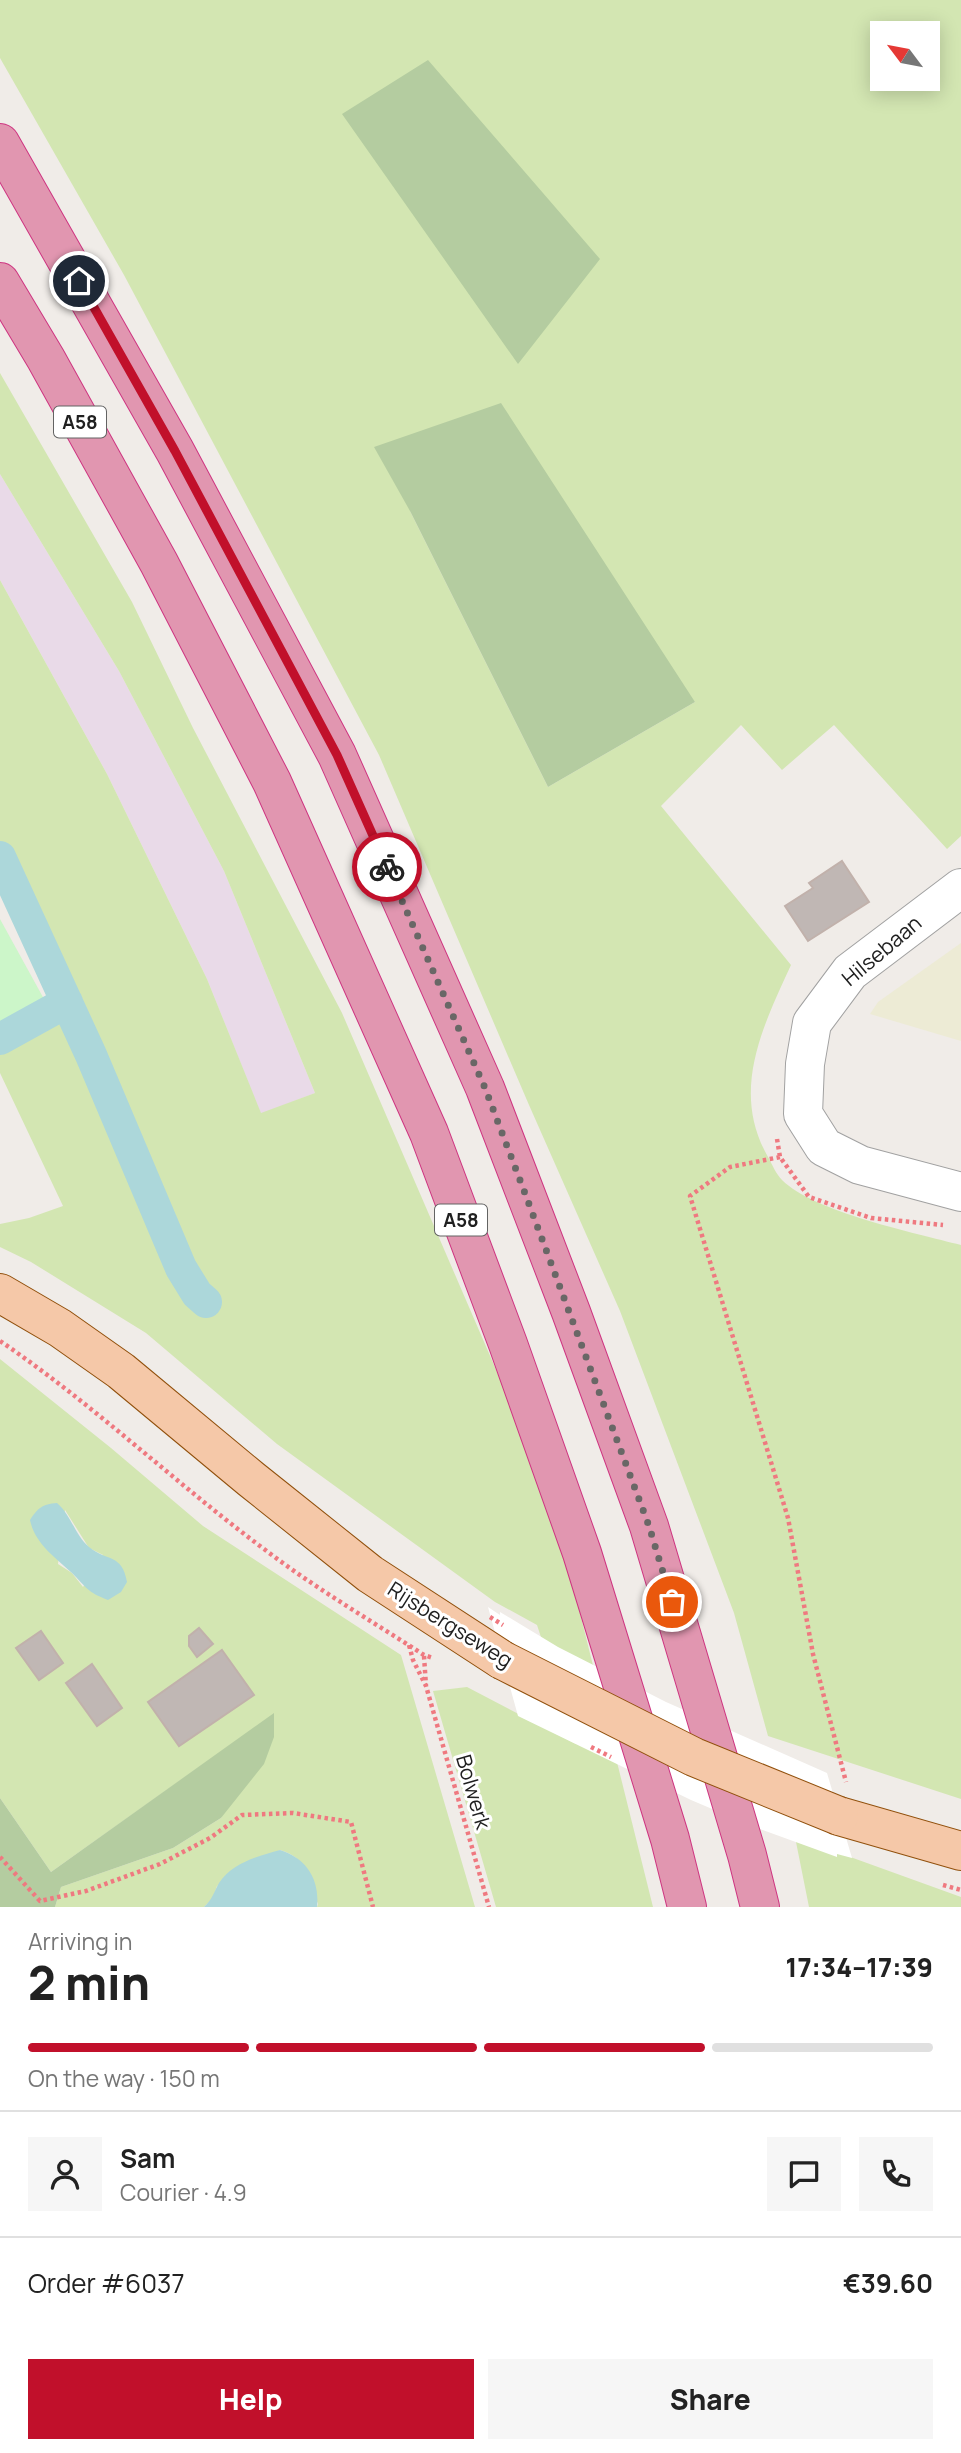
<!DOCTYPE html>
<meta charset="utf-8">
<style>
body{margin:0;font-family:Manrope,sans-serif;background:#f6f6f6;color:#222;height:100vh;display:flex;flex-direction:column;font-size:26px;white-space:nowrap}
*{box-sizing:border-box;margin:0}
p{font-size:23px;color:#767676}
.icon{flex:none;width:38px;height:38px;fill:none;stroke:currentColor;stroke-width:2;stroke-linecap:round;stroke-linejoin:round}
.map{position:relative;height:1907px;overflow:hidden}
.drawer{display:flex;flex-direction:column;background:#fff;flex:1}
.drawer>*{flex:none}
.needle{width:46px;rotate:302deg}
.fabs{position:absolute;left:870px;top:21px;display:grid;gap:14px}
.fabs a{display:grid;place-items:center;width:70px;height:70px;border-radius:0px;background:#fff;box-shadow:0 4px 18px #0003;font-size:35px}
.pin{position:absolute;display:grid;place-items:center;width:60px;height:60px;color:#fff;margin:-30px;border:4px solid #fff;border-radius:50%;box-shadow:0 2px 7px #0007}
.courier{position:absolute;display:grid;place-items:center;width:70px;height:70px;margin:-35px;border:5px solid #c1102b;border-radius:50%;background:#fff;color:#222;box-shadow:0 2px 9px #0007}
.headline em{font-style:normal;font-weight:800}
.headline div{display:flex;flex-direction:column-reverse}
.headline{display:flex;align-items:center;justify-content:space-between;height:119px;padding:0 28px}
h1{font-size:46px;font-weight:800;line-height:52px}
.bar{display:grid;grid-template-columns:repeat(4,1fr);gap:10px 7px;align-content:center;height:84px;padding:0 28px}
.bar i{height:9px;border-radius:5px;background:#e0e0e0}
.bar .on{background:#c1102b}
.bar p{grid-column:span 4}
.line{display:flex;align-items:center;gap:18px;padding:0 28px;border-top:2px solid #e0e0e0}
.line div{flex:1}
.round{display:grid;place-items:center;flex:none;width:74px;height:74px;border-radius:0px;background:#f6f6f6}
.cta{display:flex;gap:14px;margin-top:auto;padding:14px 28px}
.cta a{flex:1;height:80px;border-radius:0px;background:#c1102b;color:#fff;font-size:28px;font-weight:800;line-height:80px;text-align:center}
.cta a+a{background:#f6f6f6;color:#222}
.map>svg:first-child{display:block}
.industrial{fill:#e9dae8}
.farmland{fill:#edebd5}
.grass{fill:#d3e6b2;fill-rule:evenodd}
.forest{fill:#b4cca0}
.park{fill:#ccf6c9}
.water{fill:#acd7da}
.pier{fill:#fff}
.lines{fill:none;stroke-linecap:round;stroke-linejoin:round}
.canal{stroke:#acd7da;stroke-width:32}
.building{fill:#c0b7b4;stroke:#c1b1ab;stroke-width:2}
.minor-casing{stroke:#a1a1a1;stroke-width:40}
.major-casing{stroke:#91500c;stroke-width:40}
.highway-casing{stroke:#ce3581;stroke-width:40}
.path{stroke:#ef7980;stroke-width:4.5;stroke-dasharray:3.5 3.5;stroke-linecap:butt}
.minor{stroke:#fff;stroke-width:38}
.major{stroke:#f5c8a8;stroke-width:38}
.highway{stroke:#e196b0;stroke-width:38}
.major-bridge-casing{stroke:#91500c;stroke-width:40;stroke-linecap:butt}
.path-bridge{stroke:#ef7980;stroke-width:4.5;stroke-dasharray:3.5 3.5;stroke-linecap:butt}
.major-bridge{stroke:#f5c8a8;stroke-width:38}
.done{stroke:#696766;stroke-width:7;stroke-dasharray:0 12.6}
.route{stroke:#c1102b;stroke-width:9}
.labels{text-anchor:middle;stroke-width:6;stroke-linejoin:round;paint-order:stroke}
.shield{fill:#fff;stroke:#636363;stroke-width:2}
.shield-label{font-size:19px;font-weight:bold;fill:#202020}
.street-label{font-size:21px;fill:#202020;stroke:#fff}
</style>
<div class="map">
<svg width="961" height="1907" viewBox="0 0 961 1907">
<rect width="100%" height="100%" fill="#f0ece8"/>
<!-- industrial -->
<path class="industrial" d="M0 474 119 671 224 871 315 1093 261 1114 207 979 107 774 0 580Z"/>
<!-- farmland -->
<path class="farmland" d="M961 943V1041L870 1014 878 1002Z"/>
<!-- grass -->
<path class="grass" d="M0 0H961V836L947 849 834 725 782 770 741 725 661 806 791 965C763 1026 730 1091 768 1157 772 1164 776 1174 782 1180 814 1212 915 1233 961 1245V1799L768 1736 734 1613 620 1311 529 1105 379 755 124 275 0 58ZM882 33H928V79H882ZM410 511 695 702 548 787Z
M0 373 132 602 193 728 342 1013 491 1358 526 1441 571 1577 653 1907H496L433 1691 467 1687 576 1744 537 1625 495 1602 277 1444 146 1333 31 1262 0 1247V1224L29 1218 63 1206 0 1073V1039L76 997 0 852V580L107 774 207 979 261 1113 315 1093 224 871 119 671 0 474Z
M0 1359 111 1448 203 1526 401 1655 475 1907H317L318 1904C308 1877 309 1859 280 1850L217 1886 213 1898 204 1907H55L61 1887 173 1848 221 1818 274 1714 51 1872 0 1798ZM65 1510 89 1548 103 1555 83 1587 72 1573 58 1564Z
M795 1837 961 1897V1907H809Z"/>
<!-- forest -->
<path class="forest" d="M428 60 600 259 518 364 342 114Z
M501 403 695 702 548 787 410 511 374 447Z
M274 1713V1737L264 1764 221 1818 173 1848 61 1887 55 1907H0V1798L51 1872Z"/>
<!-- park -->
<path class="park" d="M0 919 44 999 0 1024Z"/>
<!-- water -->
<path class="water" d="M57 1503C71 1515 75 1535 89 1547 107 1562 122 1553 127 1582L121 1592 108 1600C87 1592 86 1587 72 1573 55 1557 35 1544 30 1520 38 1508 42 1504 57 1503Z
M280 1850C306 1858 320 1879 317 1907H204C212 1900 214 1892 219 1883 232 1863 258 1856 280 1850Z"/>
<!-- pier -->
<path class="pier" d="M488 1607 500 1615V1612L558 1647 666 1702 827 1773 852 1858 837 1854V1857L757 1828 691 1800 518 1716Z"/>
<g class="lines">
<!-- canal -->
<path class="canal" d="M0 857 91 1055 181 1268 197 1294 206 1302
M0 1039 67 1002"/>
</g>
<!-- building -->
<path class="building" d="M842 861 869 902 808 941 785 906 813 888 809 883Z
M199 1628 213 1644 197 1657 189 1646V1636Z
M41 1631 63 1663 39 1680 16 1648Z
M222 1650 254 1695 179 1746 148 1702Z
M92 1664 122 1708 97 1726 66 1683Z"/>
<g class="lines">
<!-- minor casing -->
<g class="minor-casing">
<path id="minor" d="M961 888 850 972 812 1023 805 1064 803 1114 824 1147 860 1165 961 1192"/>
</g>
<!-- major casing -->
<g class="major-casing">
<path id="major" d="M0 1293 60 1328 121 1371 251 1479 370 1574 502 1660
M839 1816 961 1851"/>
</g>
<!-- highway casing -->
<g class="highway-casing">
<path id="highway" d="M0 143 175 451 337 755 485 1088 571 1312 649 1526 747 1855 760 1907
M0 282 46 359 159 563 272 782 429 1133 508 1344 582 1553 670 1839 687 1907"/>
</g>
<!-- path -->
<path class="path" d="M777 1139 780 1157 809 1197 871 1218 943 1225
M780 1157 730 1167 690 1196 788 1518 813 1654 846 1782
M0 1341C93 1404 174 1482 264 1549 315 1588 370 1620 424 1655L433 1658
M409 1645 413 1660 426 1686 489 1907
M424 1656 426 1686
M0 1857 40 1901 86 1891 160 1864 210 1838 242 1815 293 1813 351 1822 373 1907
M943 1885 961 1890"/>
<!-- minor -->
<use href="#minor" class="minor"/>
<!-- major -->
<use href="#major" class="major"/>
<!-- highway -->
<use href="#highway" class="highway"/>
<!-- major-bridge casing -->
<g class="major-bridge-casing">
<path id="major-bridge" d="M502 1660 694 1757 839 1816"/>
</g>
<!-- path-bridge -->
<path class="path-bridge" d="M490 1617 503 1625
M591 1747 611 1757"/>
<!-- major-bridge -->
<use href="#major-bridge" class="major-bridge"/>
</g>
<g class="lines">
<!-- done -->
<path class="done" d="M387 867 485 1088 523 1188 649 1526 672 1602"/>
<!-- route -->
<path class="route" d="M79 281 175 451 337 755 387 867"/>
</g>
<g class="labels">
<!-- shield labels -->
<g class="shield">
<rect x="54" y="406.5" width="52" height="31" rx="5"/>
<rect x="435" y="1204.5" width="52" height="31" rx="5"/>
</g>
<g class="shield-label">
<text x="80" y="429">A58</text>
<text x="461" y="1227">A58</text>
</g>
<!-- street labels -->
<g class="street-label">
<text transform="translate(882 951) rotate(-40)" y="7">Hilsebaan</text>
<text transform="translate(450 1625) rotate(32)" y="7">Rijsbergseweg</text>
<text transform="translate(473 1792) rotate(74)" y="7">Bolwerk</text>
</g>
</g>
</svg>
<div class="fabs">
<a><svg class="needle" viewBox="-14 -14 28 28"><path d="M0-13l5 13h-10z" fill="#e53935"/><path d="M0 13l5-13h-10z" fill="#767676"/></svg></a>
</div>
<div class="pin" style="left:672px;top:1602px;background:#ea580c"><svg class="icon" aria-label="bag" viewBox="0 0 24 24"><path d="M5 8h14l-1 12H6zM9 8a3 3 0 0 1 6 0"/></svg></div>
<div class="pin" style="left:79px;top:281px;background:#1f2937"><svg class="icon" aria-label="home" viewBox="0 0 24 24"><path d="M3 11l9-7 9 7M6 9v11h12V9"/></svg></div>
<div class="courier" style="left:387px;top:867px"><svg class="icon" aria-label="bike" viewBox="0 0 24 24"><circle cx="6" cy="16" r="4"/><circle cx="18" cy="16" r="4"/><path d="M6 16l4-8h5l3 8M10 8l3 8H6M13 5h3"/></svg></div>
</div>
<section class="drawer">
<div class="headline"><div><h1>2 min</h1><p>Arriving in</p></div><em>17:34–17:39</em></div>
<div class="bar"><i class="on"></i><i class="on"></i><i class="on"></i><i></i><p>On the way · 150 m</p></div>
<div class="line" style="height:126px"><a class="round"><svg class="icon" aria-label="person" viewBox="0 0 24 24"><circle cx="12" cy="8" r="4"/><path d="M4 21q1-7 8-7t8 7"/></svg></a><div><b>Sam</b><p>Courier · 4.9</p></div><a class="round"><svg class="icon" aria-label="chat" viewBox="0 0 24 24"><path d="M4 5h16v11H9l-5 4z"/></svg></a><a class="round"><svg class="icon" aria-label="phone" viewBox="0 0 24 24"><path d="M5 4h4l2 5-3 2q2 4 5 5l2-3 5 2v4C11 20 4 13 5 4z"/></svg></a></div>
<div class="line" style="height:91px"><div>Order #6037</div><b>€39.60</b></div>
<div class="cta"><a>Help</a><a>Share</a></div>
</section>
